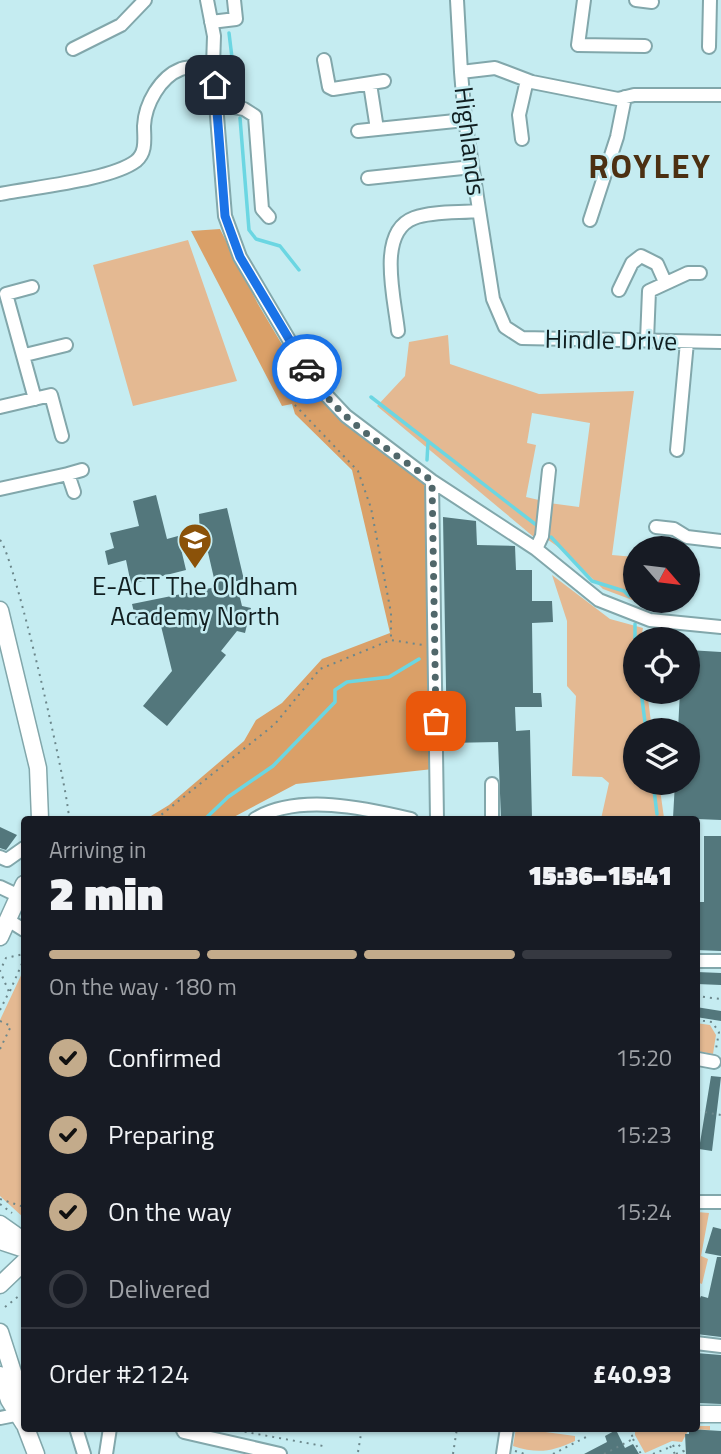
<!DOCTYPE html>
<meta charset="utf-8">
<style>
body{margin:0;font-family:"Titillium Web",sans-serif;background:#20242c;color:#f1f3f6;height:100vh;display:flex;flex-direction:column;font-size:26px;white-space:nowrap}
*{box-sizing:border-box;margin:0}
p{font-size:23px;color:#9ea1a6}
.icon{flex:none;width:38px;height:38px;fill:none;stroke:currentColor;stroke-width:2;stroke-linecap:round;stroke-linejoin:round}
.map{position:relative;flex:1;overflow:hidden}
.panel{position:absolute;left:21px;top:816px;width:679px;height:616px;display:flex;flex-direction:column;background:#171b24;border-radius:7px;box-shadow:0 2px 5px #0004}
.panel>*{flex:none}
.needle{width:46px;rotate:118deg}
.tools{position:absolute;left:623px;top:536px;display:grid;gap:14px}
.tools a{display:grid;place-items:center;width:77px;height:77px;border-radius:50%;background:#171b24;box-shadow:0 2px 5px #0004;font-size:35px}
.pin{position:absolute;display:grid;place-items:center;width:60px;height:60px;color:#fff;margin:-30px;border-radius:14px;box-shadow:0 4px 10px #0006}
.courier{position:absolute;display:grid;place-items:center;width:70px;height:70px;margin:-35px;border:5px solid #1a73e8;border-radius:50%;background:#fff;color:#222;box-shadow:0 2px 9px #0007}
.summary em{font-style:normal;font-weight:800}
.summary div{display:flex;flex-direction:column-reverse}
.summary{display:flex;align-items:center;justify-content:space-between;height:119px;padding:0 28px}
h1{font-size:46px;font-weight:800;line-height:52px}
.bar{display:grid;grid-template-columns:repeat(4,1fr);gap:10px 7px;align-content:center;height:84px;padding:0 28px}
.bar i{height:9px;border-radius:5px;background:#363941}
.bar .active{background:#c3ab8b}
.bar p{grid-column:span 4}
.line{display:flex;align-items:center;gap:18px;padding:0 28px;border-top:2px solid #363941}
.line div{flex:1}
ol{padding:0 28px;list-style:none}
li{display:flex;align-items:center;gap:21px;height:77px}
li p{margin-inline-start:auto}
li .icon{padding:7px;border-radius:50%;background:#c3ab8b;color:#111;stroke-width:4}
li:last-child{color:#9ea1a6}
li i{width:38px;height:38px;border:4px solid #363941;border-radius:50%}
.map>svg:first-child{display:block}
.green{fill:#e4b992}
.forest{fill:#daa068}
.lines{fill:none;stroke-linecap:round;stroke-linejoin:round}
.stream{stroke:#6bd6e2;stroke-width:3.5}
.building{fill:#53777c}
.minor-casing{stroke:#82a7ab;stroke-width:16}
.major-casing{stroke:#82a7ab;stroke-width:19}
.path{stroke:#6c878b;stroke-width:2;stroke-dasharray:2 5;stroke-linecap:butt}
.minor{stroke:#fff;stroke-width:12}
.major{stroke:#fff;stroke-width:16}
.done{stroke:#50676a;stroke-width:7;stroke-dasharray:0 12.6}
.route{stroke:#1a73e8;stroke-width:9}
.labels{text-anchor:middle;stroke-width:5;stroke-linejoin:round;paint-order:stroke}
.street-label{font-size:26px;fill:#111f21;stroke:#c5ecf1}
.poi-label{font-size:26px;fill:#111f21;stroke:#c5ecf1}
.district-label{font-size:33px;font-weight:bold;letter-spacing:2px;fill:#4c3012;stroke:#c5ecf1}
</style>
<div class="map">
<svg width="721" height="1454" viewBox="0 0 721 1454">
<rect width="100%" height="100%" fill="#c5ecf1"/>
<!-- green -->
<path class="green" d="M188 240 237 381 133 406 93 265Z
M448 335 450 364 539 394 634 391 612 555 635 557V601L603 589 564 551 544 537 549 503 579 507 590 423 532 413 527 443 536 445 526 497 543 501 535 538 377 406 405 376 409 342Z
M552 575 610 619 643 628 641 639H635V691H647L652 730H635V782H659L664 818 673 819H601L609 783 602 777 572 776 576 696 567 686V621Z
M24 969V1218L0 1196V1020Z
M696 1023 710 1025 716 1035 713 1054 697 1051Z
M697 1212 709 1213 701 1256 708 1259 702 1284 697 1282Z
M697 1426H710V1430L689 1429 682 1442 672 1441 645 1453 635 1435V1428Z
M516 1428 575 1436V1441C551 1452 538 1454 513 1446Z"/>
<!-- forest -->
<path class="forest" d="M220 229 258 304 299 373 430 483 433 769 296 784 230 819H146L169 805 244 741 256 720 282 703 322 659 390 633 352 470 295 414 292 404 282 406 191 231Z"/>
<g class="lines">
<!-- stream -->
<path class="stream" d="M229 33 237 99
M240 118 249 230 256 239 280 246 299 270
M371 397 535 524
M427 460 428 442
M551 537 592 581 624 591 629 596
M635 624V649
M641 691 646 730
M653 782 657 814
M205 819 228 797 273 766 335 702V690L347 682 389 677 419 659"/>
</g>
<!-- building -->
<path class="building" d="M156 495 167 539 178 536 186 570 131 584 126 560 108 565 105 551 114 548 110 533 139 526 133 501Z
M227 508 244 580 236 581 242 606 251 608 245 633 237 631 221 651 226 655 167 726 143 706 172 671 161 626 137 625 132 604 216 587 204 535 200 536 199 514Z
M443 517 476 521 477 545 515 546 516 570H532V601H552L553 622 532 623 533 693H541L542 707H515L516 731 530 730 532 819H501L498 742 447 743Z
M688 650 721 652V820L673 818 675 782H688V730H678L680 691H688Z
M0 827 17 835 6 850 0 848Z
M704 836H721V951L696 950V902H704Z
M697 972 721 973V985L697 984Z
M696 1007 721 1011V1021L696 1017Z
M711 1076 721 1077 712 1151 699 1149Z
M713 1227 721 1229V1256L705 1253Z
M717 1257H721V1337L696 1334V1306L701 1296 708 1298Z
M696 1353 721 1355V1404L696 1403Z
M689 1429 721 1431V1454H686L685 1434H689Z
M616 1430 625 1448 633 1444 639 1454H584L607 1442 605 1436Z"/>
<g class="lines">
<!-- minor casing -->
<g class="minor-casing">
<path id="minor" d="M207 0 214 36 213 66 225 216 240 257 314 382 346 416 432 481 536 549 599 600 650 620 721 627
M457 0 461 72
M584 0 578 45 645 46
M636 0 652 2
M211 22 236 19 234 0
M709 47 710 0
M73 49 121 25 145 0
M324 60 329 87 333 89 384 81
M370 84 377 129
M721 95H634L618 99 532 82 495 68 461 72 465 120 493 299 505 327 522 338 721 342
M217 104 244 109 255 116 262 209 269 217
M358 131 465 120
M522 139 519 115 527 80
M368 178 472 167
M0 194C34 187 111 180 136 161 147 152 144 138 144 126 145 104 160 77 181 69 190 66 204 67 213 66
M590 220 617 137 625 97
M32 287 6 294 35 399
M619 290 632 263 641 256 657 264 665 282
M398 331C395 300 376 232 414 218 433 211 459 213 479 211
M647 340 649 291 688 273H700
M25 355 66 345
M0 407 51 395 62 436
M677 450 687 342
M68 474 82 470
M432 481 437 819
M0 489 68 474 74 492
M656 527 674 529 687 537 721 541
M536 549 542 536 549 470
M255 819C298 793 365 808 411 819
M492 819V784
M0 857 7 860 24 848
M0 887 19 896
M8 920 24 930
M696 961H721
M698 1059 714 1062
M696 1202H721
M696 1343 721 1346
M0 1418 20 1414
M76 1428 84 1454
M182 1428 184 1432 280 1454
M106 1454 110 1428
M503 1454 507 1428"/>
</g>
<!-- major casing -->
<g class="major-casing">
<path id="major" d="M0 610 38 768 40 819
M0 937 24 884
M0 1224 17 1236 24 1247
M0 1241 24 1249
M0 1285 24 1262
M0 1332 18 1388 20 1414
M0 1375 9 1400 24 1424
M696 1414H721
M26 1428 36 1454"/>
</g>
<!-- path -->
<path class="path" d="M306 390 293 403 358 471 371 508 391 613V639
M0 540C13 551 69 792 69 819
M156 819 275 724 320 669 391 640 423 645
M10 991 24 959
M696 996 721 999
M0 1010 9 992 0 971 6 958 24 954
M696 1020 712 1022 719 1032 716 1049
M0 1021 11 1026
M0 1049 12 1024
M698 1111 721 1115
M0 1199 24 1207
M0 1204 12 1213
M5 1307 24 1292
M224 1428 323 1446
M633 1439 641 1454
M670 1446 675 1454
M515 1451 525 1454
M358 1452 362 1428
M453 1454 457 1428
M553 1454 590 1435
M604 1454 633 1439 630 1428
M653 1454 678 1444 686 1454
M676 1454 683 1451"/>
<!-- minor -->
<use href="#minor" class="minor"/>
<!-- major -->
<use href="#major" class="major"/>
</g>
<g class="lines">
<!-- done -->
<path class="done" d="M307 369C334 417 389 449 432 481L436 721"/>
<!-- route -->
<path class="route" d="M215 85 225 216 240 257 307 369"/>
</g>
<!-- icons -->
<defs>
<g id="school-pin" transform="scale(1.75)"><path d="M0 17L-7.5 6A9.5 9.5 0 1 1 7.5 6Z" fill="#8b5209" stroke="#c5ecf1"/><path d="M0-5L7-2L0 1L-7-2ZM-4 1L0 2.5L4 1V4Q0 6-4 4Z" fill="#fff"/></g>
</defs>
<g fill-rule="evenodd">
<use href="#school-pin" x="195" y="540"/>
</g>
<g class="labels">
<!-- street labels -->
<g class="street-label">
<text transform="translate(470 141) rotate(83)" y="9">Highlands</text>
<text transform="translate(611 340) rotate(1)" y="9">Hindle Drive</text>
</g>
<!-- poi labels -->
<g class="poi-label">
<text x="195" y="595">E-ACT The Oldham<tspan x="195" dy="30">Academy North</tspan></text>
</g>
<!-- district labels -->
<g class="district-label">
<text x="650" y="178">ROYLEY</text>
</g>
</g>
</svg>
<div class="tools">
<a><svg class="needle" viewBox="-14 -14 28 28"><path d="M0-13l5 13h-10z" fill="#e53935"/><path d="M0 13l5-13h-10z" fill="#9ea1a6"/></svg></a>
<a><svg class="icon" aria-label="locate" viewBox="0 0 24 24"><circle cx="12" cy="12" r="6"/><path d="M12 2v4M12 18v4M2 12h4M18 12h4"/></svg></a>
<a><svg class="icon" aria-label="layers" viewBox="0 0 24 24"><path d="M12 4l9 5-9 5-9-5zM3 14l9 5 9-5"/></svg></a>
</div>
<div class="pin" style="left:436px;top:721px;background:#ea580c"><svg class="icon" aria-label="bag" viewBox="0 0 24 24"><path d="M5 8h14l-1 12H6zM9 8a3 3 0 0 1 6 0"/></svg></div>
<div class="pin" style="left:215px;top:85px;background:#1f2937"><svg class="icon" aria-label="home" viewBox="0 0 24 24"><path d="M3 11l9-7 9 7M6 9v11h12V9"/></svg></div>
<div class="courier" style="left:307px;top:369px"><svg class="icon" aria-label="car" viewBox="0 0 24 24"><path d="M5 17H2v-5l4-1 3-4h7l3 4 3 1v5h-3M9 17h6M6 11h13"/><circle cx="7" cy="17" r="2"/><circle cx="17" cy="17" r="2"/></svg></div>
<section class="panel">
<div class="summary"><div><h1>2 min</h1><p>Arriving in</p></div><em>15:36–15:41</em></div>
<div class="bar"><i class="active"></i><i class="active"></i><i class="active"></i><i></i><p>On the way · 180 m</p></div>
<ol>
<li><svg class="icon" aria-label="check" viewBox="0 0 24 24"><path d="M5 12l5 5 9-10"/></svg>Confirmed<p>15:20</p></li>
<li><svg class="icon" aria-label="check" viewBox="0 0 24 24"><path d="M5 12l5 5 9-10"/></svg>Preparing<p>15:23</p></li>
<li><svg class="icon" aria-label="check" viewBox="0 0 24 24"><path d="M5 12l5 5 9-10"/></svg>On the way<p>15:24</p></li>
<li><i></i>Delivered</li>
</ol>
<div class="line" style="height:91px"><div>Order #2124</div><b>£40.93</b></div>
</section>
</div>
